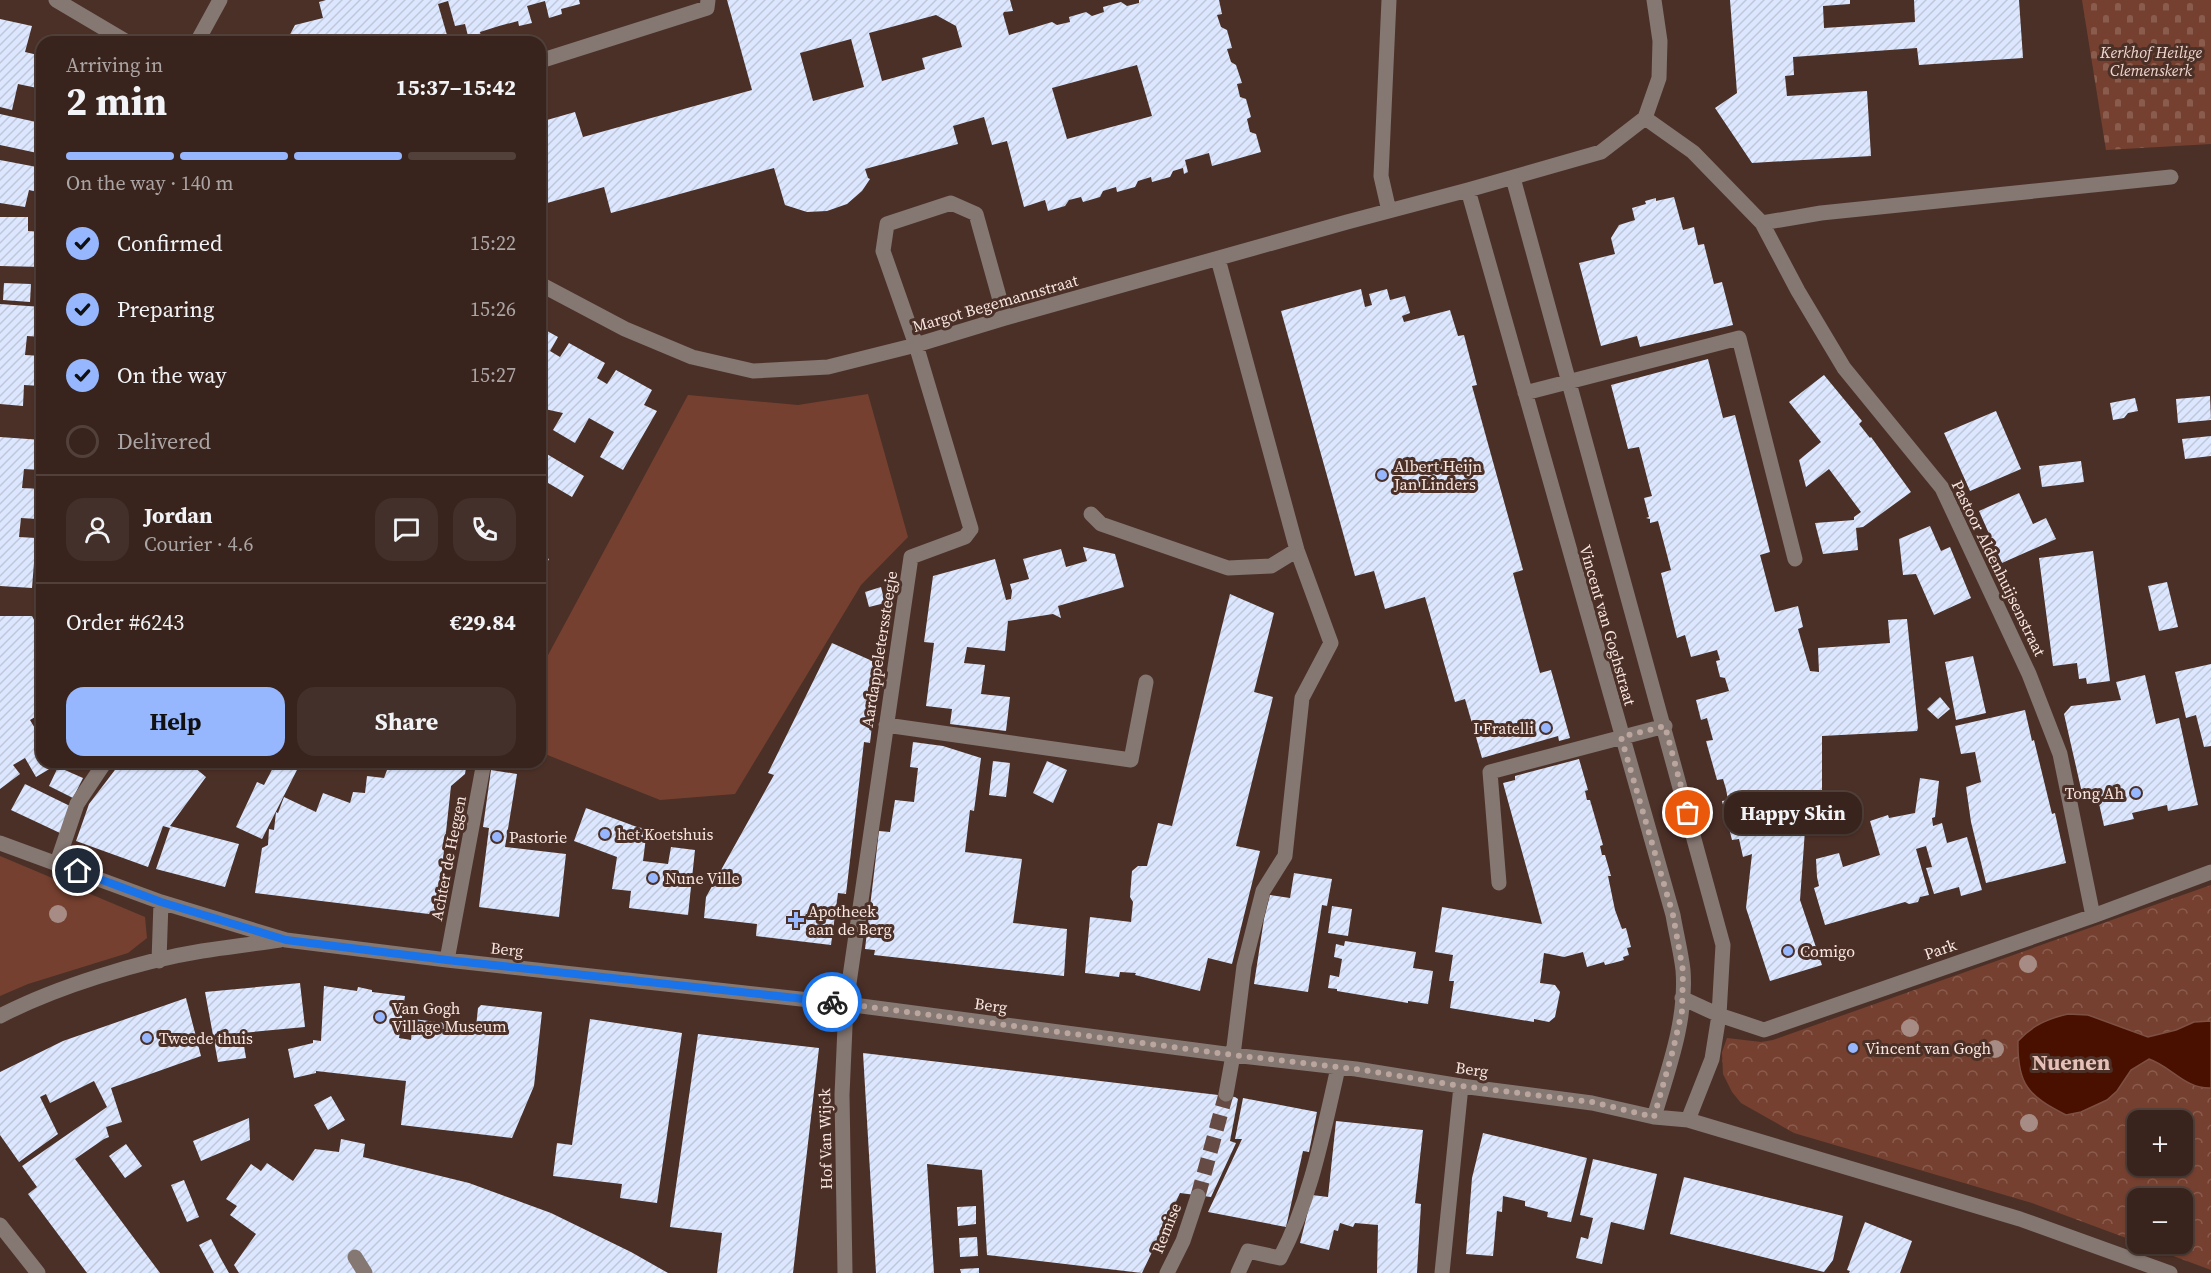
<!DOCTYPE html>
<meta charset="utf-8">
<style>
body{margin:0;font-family:"Source Serif 4",serif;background:#43302a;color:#f1f3f6;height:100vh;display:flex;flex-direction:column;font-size:22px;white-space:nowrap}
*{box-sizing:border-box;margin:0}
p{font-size:20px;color:#aba4a4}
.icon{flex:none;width:33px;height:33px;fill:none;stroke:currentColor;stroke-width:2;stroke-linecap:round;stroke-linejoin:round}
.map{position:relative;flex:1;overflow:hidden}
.sheet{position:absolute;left:36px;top:36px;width:510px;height:732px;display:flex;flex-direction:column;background:#38241d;border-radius:18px;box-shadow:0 2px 4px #0004,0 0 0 2px #52413b}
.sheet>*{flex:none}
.buttons{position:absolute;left:2127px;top:1110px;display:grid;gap:12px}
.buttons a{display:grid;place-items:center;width:66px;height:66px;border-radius:12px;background:#38241d;box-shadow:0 2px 4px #0004,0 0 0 2px #52413b;font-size:30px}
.pin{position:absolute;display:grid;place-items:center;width:51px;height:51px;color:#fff;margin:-26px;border:3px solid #fff;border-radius:50%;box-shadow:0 2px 6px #0007}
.courier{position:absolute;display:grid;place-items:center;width:60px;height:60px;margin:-30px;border:4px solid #1a73e8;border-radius:50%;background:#fff;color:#222;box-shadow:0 2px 8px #0007}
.bubble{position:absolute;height:42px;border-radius:18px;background:#38241d;box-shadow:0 2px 4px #0004,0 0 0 2px #52413b;font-size:20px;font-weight:700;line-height:42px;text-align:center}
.overview em{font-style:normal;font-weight:700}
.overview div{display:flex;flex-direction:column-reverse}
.overview{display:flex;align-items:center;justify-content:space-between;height:102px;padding:0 30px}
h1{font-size:39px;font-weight:700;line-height:45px}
.bar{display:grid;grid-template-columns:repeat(4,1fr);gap:9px 6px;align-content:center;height:72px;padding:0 30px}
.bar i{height:8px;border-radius:4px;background:#52413b}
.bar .current{background:#96b6fd}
.bar p{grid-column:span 4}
.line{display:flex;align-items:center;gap:15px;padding:0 30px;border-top:2px solid #52413b}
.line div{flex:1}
.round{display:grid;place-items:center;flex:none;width:63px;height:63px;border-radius:18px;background:#43302a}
ol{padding:0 30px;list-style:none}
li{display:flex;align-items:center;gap:18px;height:66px}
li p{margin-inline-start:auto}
li .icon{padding:6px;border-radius:50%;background:#96b6fd;color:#111;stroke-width:4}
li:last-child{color:#aba4a4}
li i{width:33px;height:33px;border:3px solid #52413b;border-radius:50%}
.primary-button{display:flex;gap:12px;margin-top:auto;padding:12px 30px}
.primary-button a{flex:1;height:69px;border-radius:18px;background:#96b6fd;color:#111;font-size:24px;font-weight:700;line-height:69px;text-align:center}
.primary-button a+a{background:#43302a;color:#f1f3f6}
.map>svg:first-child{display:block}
.green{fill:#764030}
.cemetery{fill:url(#cemetery-stones)}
.park{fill:url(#park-crowns);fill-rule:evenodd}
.water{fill:#491000;stroke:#7e5043;stroke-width:1.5}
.building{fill:url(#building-hatch);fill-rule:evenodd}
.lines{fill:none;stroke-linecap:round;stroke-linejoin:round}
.minor-tunnel{stroke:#654b43;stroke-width:15;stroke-dasharray:15 8;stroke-linecap:butt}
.minor{stroke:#857772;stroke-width:15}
.tree{fill:#a68c84}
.done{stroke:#bba69f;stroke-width:6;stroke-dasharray:0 10.8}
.route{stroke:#1a73e8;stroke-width:8}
.poi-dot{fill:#96b6fd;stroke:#4b3027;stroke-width:2}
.labels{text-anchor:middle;stroke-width:6;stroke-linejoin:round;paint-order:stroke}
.park-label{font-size:16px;font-style:italic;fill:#f0d8d1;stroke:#4b3027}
.street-label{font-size:16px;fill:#f8e6e0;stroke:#4b3027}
.poi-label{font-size:16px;fill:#f8e6e0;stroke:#4b3027;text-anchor:start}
.district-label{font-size:22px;font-weight:bold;fill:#e4c0b6;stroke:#4b3027}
</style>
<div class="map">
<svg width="2211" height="1273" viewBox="0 0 2211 1273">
<defs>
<pattern id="cemetery-stones" width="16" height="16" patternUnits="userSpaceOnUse" patternTransform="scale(1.5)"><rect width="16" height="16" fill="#764030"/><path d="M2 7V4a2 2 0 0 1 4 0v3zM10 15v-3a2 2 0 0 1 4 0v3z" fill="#8a5c4e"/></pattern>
<pattern id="park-crowns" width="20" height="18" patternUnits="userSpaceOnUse" patternTransform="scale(1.5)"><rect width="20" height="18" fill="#764030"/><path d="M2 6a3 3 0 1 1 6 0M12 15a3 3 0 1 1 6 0" fill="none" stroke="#8a5c4e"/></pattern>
<pattern id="building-hatch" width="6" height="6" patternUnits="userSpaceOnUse" patternTransform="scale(1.5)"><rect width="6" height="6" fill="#dce7ff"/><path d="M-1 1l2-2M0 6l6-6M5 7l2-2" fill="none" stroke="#bfc7d9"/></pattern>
</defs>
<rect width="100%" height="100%" fill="#4b3027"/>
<!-- green -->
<path class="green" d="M868 394 908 537 861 585 735 794 660 800 540 752V670L688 395 798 405Z
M0 856 145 917 147 938 128 953 28 984 0 996Z"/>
<!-- cemetery -->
<path class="cemetery" d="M2082 0H2211V144L2106 150Z"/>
<!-- park -->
<path class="park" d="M2211 885V1270L2141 1244H2182V1198H2138L2137 1242 2032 1203 1794 1133 1741 1103 1732 1092 1723 1074 1722 1052 1727 1038 1761 1042 1773 1040ZM2138 1120H2182V1166H2138Z"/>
<!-- water -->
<path class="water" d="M2068 1014 2088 1015 2148 1037 2176 1030 2194 1022 2211 1021V1088C2185 1089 2172 1067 2149 1059L2131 1070 2117 1091 2107 1100 2081 1112 2066 1115C2028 1096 2017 1084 2018 1041 2033 1025 2047 1019 2068 1014Z"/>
<!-- building -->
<path class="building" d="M326 0H579L580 4 561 9 562 14 549 18 545 1 527 6 532 23 519 26 518 21 499 26 480 32 481 37 469 40 465 24 455 26 448 1 438 4 449 42H286L295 25 323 18 319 2Z
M727 0H1010L1013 11 1004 12 1003 14 1009 35 1052 22 1057 25 1070 22 1069 17 1086 12 1092 16 1104 12 1103 7 1121 2 1127 6 1139 3V0H1219L1222 14 1217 15 1221 27 1227 30 1232 48 1227 49 1231 62 1236 65 1242 83 1237 84 1240 97 1246 99 1251 117 1247 119 1250 132 1256 134 1261 152 1212 166 1209 153 1185 160 1188 172 1184 174 1183 168 1173 171 1170 177 1152 182 1151 177 1138 181 1135 187 1117 192 1116 187 1103 191 1100 197 1083 202 1081 197 1069 200 1065 206 1048 211 1045 200 1024 207 1007 141 992 145 984 117 953 126 958 144 865 169 868 178 870 179 862 191 847 204 827 211 807 212 785 205 774 168 611 213 604 187 540 205V122L575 112 583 137 752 90ZM936 15 956 26 962 47 922 58 925 69 882 81 869 33ZM851 39 864 87 813 101 800 53ZM1137 65 1152 116 1067 139 1052 88Z
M1730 0H1850V4L1823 6 1824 28 1915 22 1914 0H2019L2023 58 1919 65 1917 48 1793 57 1794 75 1785 76 1787 96 1867 91 1871 156 1752 163 1715 108 1737 93Z
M0 19 32 26 25 52 42 56V89L18 84 12 110 0 107Z
M0 114 36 122 34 128 42 130V154L0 145Z
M39 115 42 116V128L36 127Z
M0 160 42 168V193L29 190 25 207 0 203Z
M1674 197 1683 230 1694 227 1698 245 1704 244 1714 284 1722 282 1733 325 1640 347 1637 336 1601 346 1579 263 1615 254 1611 238 1619 225 1635 220 1632 208 1646 204 1645 201 1656 198V201Z
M0 217H28V231L42 232V267L0 266Z
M4 283 31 284 30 302 3 300Z
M1361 289 1365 307 1372 305 1369 294 1387 289 1390 300 1405 296 1410 313 1402 316 1404 322 1450 310 1458 336 1464 335 1477 385 1472 386 1523 570 1513 573 1540 673 1551 670 1570 738 1559 741 1558 736 1482 758 1465 699 1455 702 1425 597 1385 609 1374 571 1355 576 1281 311Z
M0 304 42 307V337L27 336 25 355 42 356 41 386 24 385 23 406 0 404Z
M540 327 558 337 550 351 560 357 569 343 605 363 597 378 607 384 616 370 652 390 644 405 657 411 623 470 600 457 614 432 589 418 575 443 553 430 563 413 540 408Z
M1708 359 1723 418 1735 415 1770 552 1760 555 1775 612 1798 606 1803 627 1798 629 1810 671 1819 672 1818 648 1890 643 1888 620 1907 619 1918 728 1917 731 1822 736V800L1806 816 1800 900 1822 965 1770 981 1746 908 1752 854 1743 857 1739 839 1732 840 1722 801 1728 800 1726 789 1723 779 1717 780 1706 741 1713 740 1707 718 1701 720 1696 700 1729 691 1725 678 1720 677 1716 661 1720 660 1717 650 1691 657 1685 635 1677 638 1661 573 1671 570 1658 521 1650 523V519L1646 518 1649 517 1644 498 1652 496 1650 489 1639 447 1628 449 1611 385Z
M1824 375 1862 421 1859 424 1870 438 1871 437 1911 492 1863 527 1856 528 1858 550 1823 554 1815 523 1854 520V517L1861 512 1829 469 1806 487 1799 460 1821 442 1789 402Z
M2210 396 2211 420 2178 423 2176 399Z
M2135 398 2138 411 2128 413 2124 418 2113 420 2110 403Z
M1996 411 2021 469 1970 491 1944 433Z
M2211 436V456L2185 459 2182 439Z
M0 437 42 440 40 470 24 469 22 488 42 489V511H37V519L21 518 19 537 36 538 32 588 0 586Z
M540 450 584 476 572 497 543 480 540 485Z
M2081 461 2084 482 2042 487 2039 466Z
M2019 493 2033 524 2046 518 2056 539 2002 563 1979 511Z
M1930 526 1941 551 1950 547 1971 598 1934 615 1916 574 1903 575 1899 539Z
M1083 547 1115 554 1124 587 1058 606 1061 618 1053 614 1008 621 1005 651 967 647 964 663 985 665 981 694 1010 697 1006 731 950 724 952 709 926 706 934 643 924 642 933 576 995 559 1006 600 1011 599 1012 591 1010 584 1029 579 1023 559 1061 549 1066 567 1087 561Z
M2093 551 2110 681 2087 684 2086 678 2079 679 2077 663 2053 666 2039 558Z
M540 554 549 559 540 575Z
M2167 582 2178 627 2159 631 2148 586Z
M881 587 885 603 869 607 865 592Z
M1230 594 1274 613 1254 692 1273 697 1236 846 1260 851 1232 964 1208 958 1200 991 1135 975 1136 973 1120 972 1119 977 1085 973 1090 917 1131 922 1133 902 1130 897 1132 871 1138 866H1147L1158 823 1172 826Z
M0 616H32L42 635V713L30 720 42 740V762H61L36 777 25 758 13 765 20 774 0 789Z
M832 643 879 664 870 743 864 742 846 894 838 893 831 945 756 936 757 924 704 918 706 897 774 775 768 773Z
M1973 656 1986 713 1956 720 1945 662Z
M2211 664V746L2204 747 2196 715 2186 718 2175 672Z
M2145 675 2156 724 2179 718 2198 805 2168 811 2167 805 2132 813 2134 819 2104 826 2096 790 2082 793 2064 714 2071 706 2121 700 2116 682Z
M1940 697 1950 709 1938 719 1927 709Z
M2025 710 2032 741 2034 740 2052 814 2055 813 2066 863 1986 883 1971 822 1966 787 1981 782 1975 752 1961 754 1955 726Z
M913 742 943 746 981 758 974 811 970 810 965 852 1022 859 1013 923 1067 929 1064 976 874 955 875 950 865 949 879 831 890 832 895 800 914 802 918 768 910 767Z
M1579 759 1588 790 1585 791 1587 800H1590L1603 845 1600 846 1602 855H1605L1611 876H1608L1615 910 1622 929 1626 928 1631 947 1627 948 1629 955 1623 957 1624 960 1617 962 1605 965 1604 962 1587 967 1583 952 1564 957 1544 953 1540 983 1555 985 1560 992 1555 1017 1549 1022 1534 1019V1022L1450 1008 1454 981H1449L1453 955 1435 952 1442 907 1542 924 1503 783 1515 780V776Z
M993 761 1010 763 1006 797 989 795Z
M1047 761 1067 770 1053 803 1033 793Z
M121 762H188L206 777 170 826 239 844 225 887 156 869 170 828 163 826 148 867 76 841 89 804Z
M276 762H301L262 839 236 827 257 782 264 785Z
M390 762H467L465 774 451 786 437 915 255 893 262 848 268 845 269 829 274 830 276 812 278 813 284 797 316 812 323 793 350 803 353 792 365 793 367 776 384 778Z
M58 767 83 778 73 798 49 786Z
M491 770 517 774 505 847 566 854 559 917 479 907 489 828 483 827Z
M1920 778 1939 781 1935 817 1932 818 1933 826 1942 823 1947 843 1967 837 1982 890 1961 896 1959 887 1934 894 1926 868 1932 867 1926 846 1916 849 1929 895 1920 897 1918 902 1909 904 1905 902 1825 925 1814 888 1819 886 1817 877 1816 859 1839 853 1843 867 1880 855 1870 821 1888 815 1889 818 1915 813Z
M25 784 70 806 60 833 11 810Z
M586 808 637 827 647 829 643 861 668 864 671 847 695 850 688 915 629 908 631 891 612 889 617 857 574 841Z
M1294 873 1332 879 1327 906 1322 905 1308 992 1254 984 1264 919 1270 895 1290 898Z
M1332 906 1352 909 1348 936 1328 933Z
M1345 941 1416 952 1413 968 1433 971 1428 1004 1408 1001V1003L1337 991V989L1328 988 1330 975 1339 977 1342 959 1334 957 1336 944 1344 946Z
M300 983 305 1027 242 1033 246 1058 218 1062 205 992Z
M324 986 357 991 358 987 372 990V992L405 996 399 1038 411 1040 413 1019 476 1027 478 1008 481 1005 542 1012 534 1086 512 1138 401 1125 406 1081 316 1071V1073L294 1078 288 1049 313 1043V1040L321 1041Z
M186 998 201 1056 111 1088 122 1122 106 1127 109 1137 104 1139 75 1159 160 1273H87L28 1194 37 1187 22 1166 107 1107 94 1081 50 1103 46 1094 40 1097 58 1134 19 1162 0 1135V1072L63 1041Z
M590 1019 682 1033 657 1203 620 1198 622 1184 553 1176 557 1143 572 1145Z
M698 1034 819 1048 793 1273H717L722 1233 670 1227Z
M863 1053 1235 1097 1238 1099 1230 1141 1236 1143 1211 1197 1180 1193 1142 1273 987 1255 982 1170 927 1164 934 1273H876Z
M331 1096 345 1120 328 1130 314 1105Z
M1243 1098 1317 1112 1309 1152 1303 1151 1286 1227 1208 1212 1242 1139H1235Z
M249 1118 250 1140 201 1161 193 1141Z
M1336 1121 1423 1130 1415 1203 1421 1204 1417 1273H1377L1378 1225 1355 1223 1353 1227 1340 1223 1338 1231 1334 1230 1329 1250 1300 1243 1312 1195 1328 1197Z
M1483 1133 1587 1158 1571 1222 1547 1217 1548 1212 1525 1206V1201L1503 1196 1502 1212 1497 1211 1493 1256 1466 1254 1472 1178Z
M341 1139 365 1144 363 1157 469 1183 551 1213 631 1252 668 1273H239L234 1265 256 1234 230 1215 237 1206 226 1199 251 1164 261 1171 267 1163 293 1181 315 1149 339 1152Z
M126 1144 142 1166 125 1178 109 1156Z
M1593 1159 1657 1174 1644 1230 1611 1222 1602 1264 1576 1258 1581 1237 1588 1239 1593 1218 1580 1215Z
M1684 1177 1843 1216 1833 1260 1824 1272 1670 1234Z
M184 1180 199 1217 187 1222 171 1185Z
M976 1206V1224L958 1226 957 1207Z
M1865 1222 1912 1241 1900 1273H1849L1850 1271 1847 1270Z
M977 1237 978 1256 960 1257 959 1238Z
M211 1239 220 1257 229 1273H214L199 1245Z
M979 1268V1273H961L960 1269Z"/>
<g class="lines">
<!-- minor-tunnel -->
<path class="minor-tunnel" d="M1198 1196 1226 1094"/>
<!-- minor -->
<path class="minor" d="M56 0 127 42
M197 42 220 0
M540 61 707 8 708 0
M1645 118 1693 152 1762 223 1798 291 1844 368 1942 488 2029 674 2060 754 2093 916
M1513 178 1723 945 1719 1015 1712 1059 1688 1120
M1468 190 1673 915C1676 933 1681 952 1683 970 1687 1020 1668 1070 1654 1117
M1389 211 1381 176 1389 0
M1762 223 1821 213 2171 177
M1218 259 1297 550 1331 643 1302 698 1285 856 1263 891 1244 966 1233 1055 1226 1094
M540 284 625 329 692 357 753 371 828 367 916 345 1005 318 1347 222 1468 190 1601 152 1645 118 1659 78 1660 41 1654 0
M1525 393 1739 338 1795 559
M1091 514 1101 524 1228 568 1271 566 1297 550
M886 725 1131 760 1146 682
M0 843 161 902 286 940 447 960 846 1004 1233 1055 1356 1069 1461 1086 1592 1103 1654 1117 1688 1120 2020 1219 2170 1273
M57 863 77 804 105 762
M1499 883 1490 772 1665 726
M447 960 484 762
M159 961 161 902
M1682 998 1719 1015 1764 1030 2093 916 2211 872
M0 1016C56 987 140 961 202 951 228 947 254 944 280 940
M0 1225 38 1273
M355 1257 365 1273
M845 1273 842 1095 846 1004 911 557 965 537 971 529 916 345 883 251 887 224 951 203 976 214 1005 318
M1167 1273 1183 1241 1198 1196
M1238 1273 1248 1251 1280 1258C1311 1199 1323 1133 1338 1068
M1442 1273 1461 1086"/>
</g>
<!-- trees -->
<g class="tree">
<circle cx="58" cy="914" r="9"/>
<circle cx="2028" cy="964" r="9"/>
<circle cx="1910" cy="1028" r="9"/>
<circle cx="1995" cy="1049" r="9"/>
<circle cx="2029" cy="1123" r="9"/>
</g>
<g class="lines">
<!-- done -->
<path class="done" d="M832 1002 1233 1055 1356 1069 1461 1086 1592 1102 1654 1117 1673 1050 1682 1011 1683 971 1673 915 1621 737 1665 726 1688 813"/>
<!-- route -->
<path class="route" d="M78 871 161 902 286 940 447 960 832 1002"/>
</g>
<!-- markers -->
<g class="poi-dot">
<circle cx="1382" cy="475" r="6"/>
<circle cx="1546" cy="728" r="6"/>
<circle cx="2136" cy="793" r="6"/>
<circle cx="605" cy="834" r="6"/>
<circle cx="497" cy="837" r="6"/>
<circle cx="653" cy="878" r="6"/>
<path d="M793 911h6v6h6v6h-6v6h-6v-6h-6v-6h6z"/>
<circle cx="1788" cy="951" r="6"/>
<circle cx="380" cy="1017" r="6"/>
<circle cx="147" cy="1038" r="6"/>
<circle cx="1853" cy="1048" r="6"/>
</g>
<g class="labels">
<!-- park labels -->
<g class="park-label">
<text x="2151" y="58">Kerkhof Heilige<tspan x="2151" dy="18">Clemenskerk</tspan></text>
</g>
<!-- street labels -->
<g class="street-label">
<text transform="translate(995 303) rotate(-16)" y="6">Margot Begemannstraat</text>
<text transform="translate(1999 568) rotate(64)" y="6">Pastoor Aldenhuijsenstraat</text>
<text transform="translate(1608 625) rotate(74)" y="6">Vincent van Goghstraat</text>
<text transform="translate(879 649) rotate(-81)" y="6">Aardappeleterssteegje</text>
<text transform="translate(448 858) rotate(-79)" y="6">Achter de Heggen</text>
<text transform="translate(507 949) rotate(6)" y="6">Berg</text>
<text transform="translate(1940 949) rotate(-19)" y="6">Park</text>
<text transform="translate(991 1005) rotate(8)" y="6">Berg</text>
<text transform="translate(1472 1069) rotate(8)" y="6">Berg</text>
<text transform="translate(825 1139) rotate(-91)" y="6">Hof Van Wijck</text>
<text transform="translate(1166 1228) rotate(-68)" y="6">Remise</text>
</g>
<!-- poi labels -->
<g class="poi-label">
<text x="1394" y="472">Albert Heijn<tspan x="1394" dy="18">Jan Linders</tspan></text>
<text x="1534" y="734" text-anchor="end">I Fratelli</text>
<text x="2124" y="799" text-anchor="end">Tong Ah</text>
<text x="617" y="840">het Koetshuis</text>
<text x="509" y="843">Pastorie</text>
<text x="665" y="884">Nune Ville</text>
<text x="808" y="917">Apotheek<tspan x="808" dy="18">aan de Berg</tspan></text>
<text x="1800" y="957">Comigo</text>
<text x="392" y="1014">Van Gogh<tspan x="392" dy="18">Village Museum</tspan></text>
<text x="159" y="1044">Tweede thuis</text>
<text x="1865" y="1054">Vincent van Gogh</text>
</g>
<!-- district labels -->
<g class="district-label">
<text x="2071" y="1070">Nuenen</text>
</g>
</g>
</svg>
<div class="buttons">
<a>+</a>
<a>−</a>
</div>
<div class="pin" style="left:1688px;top:813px;background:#ea580c"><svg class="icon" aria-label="bag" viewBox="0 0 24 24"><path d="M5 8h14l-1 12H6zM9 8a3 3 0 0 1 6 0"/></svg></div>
<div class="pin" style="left:78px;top:871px;background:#1f2937"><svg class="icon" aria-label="home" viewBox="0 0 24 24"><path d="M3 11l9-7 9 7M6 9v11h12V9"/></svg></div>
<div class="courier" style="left:832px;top:1002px"><svg class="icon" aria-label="bike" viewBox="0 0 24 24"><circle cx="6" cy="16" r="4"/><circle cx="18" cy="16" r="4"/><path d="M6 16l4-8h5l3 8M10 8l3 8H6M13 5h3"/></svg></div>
<div class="bubble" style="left:1724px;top:792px;width:138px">Happy Skin</div>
<section class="sheet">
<div class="overview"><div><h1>2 min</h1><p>Arriving in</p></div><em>15:37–15:42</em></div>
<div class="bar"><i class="current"></i><i class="current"></i><i class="current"></i><i></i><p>On the way · 140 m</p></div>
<ol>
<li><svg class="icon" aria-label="check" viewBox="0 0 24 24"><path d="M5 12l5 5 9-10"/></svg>Confirmed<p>15:22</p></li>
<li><svg class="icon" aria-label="check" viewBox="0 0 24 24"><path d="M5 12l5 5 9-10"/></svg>Preparing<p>15:26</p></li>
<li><svg class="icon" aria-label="check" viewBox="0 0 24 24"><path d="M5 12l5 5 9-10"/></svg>On the way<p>15:27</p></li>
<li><i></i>Delivered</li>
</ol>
<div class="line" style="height:108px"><a class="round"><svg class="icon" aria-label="person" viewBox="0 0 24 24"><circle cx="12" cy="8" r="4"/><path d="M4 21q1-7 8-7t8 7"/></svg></a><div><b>Jordan</b><p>Courier · 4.6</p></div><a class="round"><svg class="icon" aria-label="chat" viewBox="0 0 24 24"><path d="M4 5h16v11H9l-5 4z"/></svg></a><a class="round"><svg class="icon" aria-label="phone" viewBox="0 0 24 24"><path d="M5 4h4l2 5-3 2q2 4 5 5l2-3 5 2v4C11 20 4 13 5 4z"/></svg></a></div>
<div class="line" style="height:78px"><div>Order #6243</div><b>€29.84</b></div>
<div class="primary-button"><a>Help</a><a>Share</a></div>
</section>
</div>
